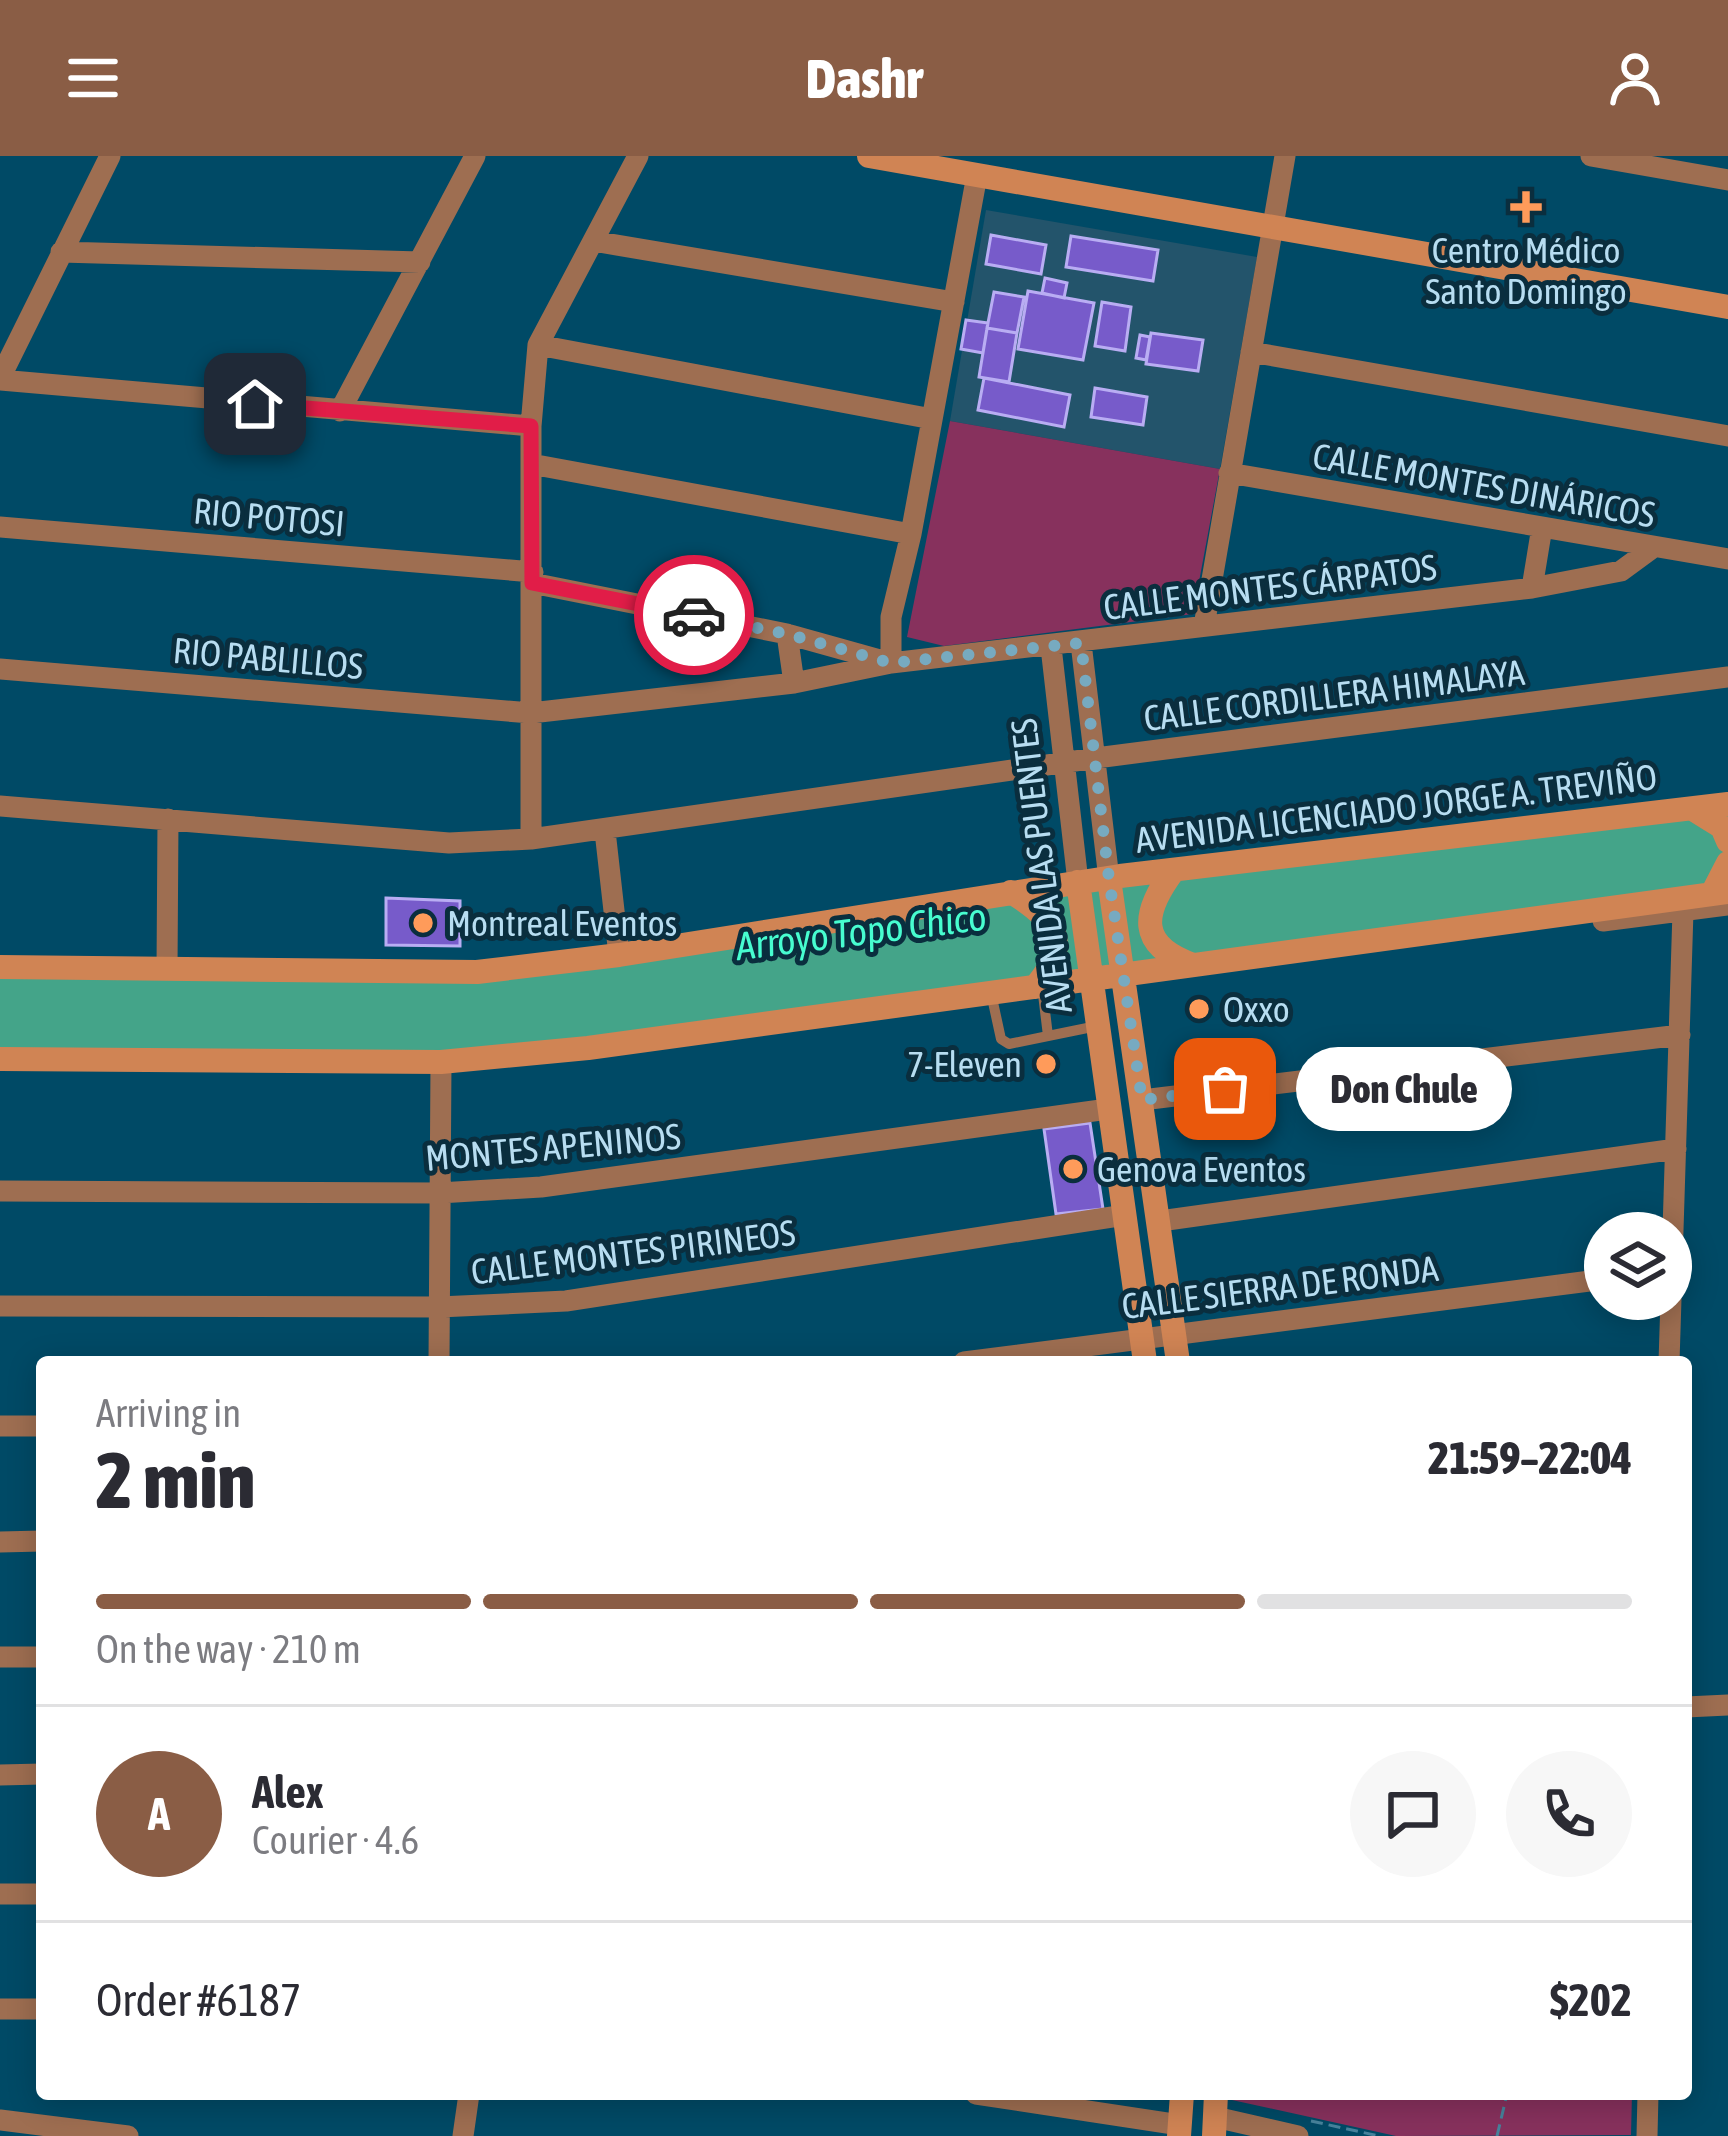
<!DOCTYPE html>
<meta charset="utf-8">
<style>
body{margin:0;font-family:"Asap Condensed",sans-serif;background:#f7f7f7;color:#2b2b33;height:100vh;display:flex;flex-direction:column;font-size:45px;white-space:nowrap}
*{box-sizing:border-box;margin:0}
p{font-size:39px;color:#7c7c81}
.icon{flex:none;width:66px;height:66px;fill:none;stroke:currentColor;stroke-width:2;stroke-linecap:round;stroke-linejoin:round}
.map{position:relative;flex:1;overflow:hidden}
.panel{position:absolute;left:36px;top:1200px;width:1656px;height:744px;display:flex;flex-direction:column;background:#fff;border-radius:12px;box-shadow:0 6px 30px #0003}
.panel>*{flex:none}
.tools{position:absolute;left:1584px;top:1056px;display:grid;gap:24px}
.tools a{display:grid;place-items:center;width:108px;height:108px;border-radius:50%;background:#fff;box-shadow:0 6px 30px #0003;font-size:60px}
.pin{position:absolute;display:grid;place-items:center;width:102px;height:102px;color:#fff;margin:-51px;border-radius:24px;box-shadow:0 6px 18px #0006}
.courier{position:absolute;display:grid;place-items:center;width:120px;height:120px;margin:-60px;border:9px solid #e11d48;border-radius:50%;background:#fff;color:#222;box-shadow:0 3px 15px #0007}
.bubble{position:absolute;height:84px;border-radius:42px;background:#fff;box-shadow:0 6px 30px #0003;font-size:39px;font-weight:800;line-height:84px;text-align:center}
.overview em{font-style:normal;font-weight:800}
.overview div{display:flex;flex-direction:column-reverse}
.overview{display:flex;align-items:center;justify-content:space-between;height:204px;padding:0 60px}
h1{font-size:78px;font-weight:800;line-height:90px}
.bar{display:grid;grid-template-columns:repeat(4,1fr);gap:18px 12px;align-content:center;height:144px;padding:0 60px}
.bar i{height:15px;border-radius:9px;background:#e1e1e2}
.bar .on{background:#8a5d45}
.bar p{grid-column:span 4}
.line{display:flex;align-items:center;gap:30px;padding:0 60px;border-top:3px solid #e1e1e2}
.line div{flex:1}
.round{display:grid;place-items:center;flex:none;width:126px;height:126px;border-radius:63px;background:#f7f7f7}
header{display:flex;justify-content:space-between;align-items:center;height:156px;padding:0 60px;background:#8a5d45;color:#fff;font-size:54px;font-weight:800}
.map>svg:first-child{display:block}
.built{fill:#23546b}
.green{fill:#87315d}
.water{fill:#44a489}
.building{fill:#775bca;stroke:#b9adf3;stroke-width:3}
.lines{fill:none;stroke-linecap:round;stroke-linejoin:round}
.path{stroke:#47839c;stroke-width:3;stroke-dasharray:12 6;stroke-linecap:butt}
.lane{stroke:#9e6e51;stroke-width:10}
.street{stroke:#9e6e51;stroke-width:21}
.secondary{stroke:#d08454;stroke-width:24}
.done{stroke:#77aac0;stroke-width:12;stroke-dasharray:0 21.6}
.route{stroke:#e11d48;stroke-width:15}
.poi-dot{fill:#ff9b5a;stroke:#0a2e3e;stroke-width:4.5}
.labels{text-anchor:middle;stroke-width:10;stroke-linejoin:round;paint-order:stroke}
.poi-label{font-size:36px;fill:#b7ddf1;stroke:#0a2e3e;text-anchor:start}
.street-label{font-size:36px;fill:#b7ddf1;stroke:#0a2e3e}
.water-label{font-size:39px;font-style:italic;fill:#47fdd0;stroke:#0a2e3e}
</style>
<header><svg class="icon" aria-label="menu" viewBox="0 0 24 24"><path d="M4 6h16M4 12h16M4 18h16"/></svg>Dashr<svg class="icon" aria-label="person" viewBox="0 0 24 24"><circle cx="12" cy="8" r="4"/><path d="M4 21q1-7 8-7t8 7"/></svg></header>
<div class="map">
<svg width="1728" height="1980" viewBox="0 0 1728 1980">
<rect width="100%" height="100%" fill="#004a66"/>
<!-- built -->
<path class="built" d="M986 54 1257 101 1220 313 950 265Z"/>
<!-- green -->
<path class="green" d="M950 265 1220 313 1193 458 944 490 907 481Z
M1233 1938H1632L1631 1979 1396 1980 1232 1944Z"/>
<!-- water -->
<path class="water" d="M1728 648V736L588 892 0 903V811L393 816Z"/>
<!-- building -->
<path class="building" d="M991 79 1046 89 1041 118 986 108Z
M1071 80 1158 94 1153 125 1066 111Z
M1045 122 1067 127 1064 142 1042 137Z
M1028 135 1094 147 1083 204 1018 193Z
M994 136 1024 141 1017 177 987 172Z
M1102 146 1131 151 1125 195 1095 190Z
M966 164 988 167 983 197 961 193Z
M987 172 1017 177 1009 226 979 221Z
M1151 177 1203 184 1198 215 1146 208Z
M1140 179 1150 181 1146 204 1136 202Z
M984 222 1070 239 1064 271 978 254Z
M1095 232 1147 241 1143 269 1091 261Z
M386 742 460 745V790L386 789Z
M1090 967 1103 1053 1056 1058 1044 973Z"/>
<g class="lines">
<!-- path -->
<path class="path" d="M1605 1938 1627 1941
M1311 1965 1379 1980
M1497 1980 1507 1938"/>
<!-- lane -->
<path class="lane" d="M991 837 1001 883 1009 888 1048 880 1042 830
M1048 880 1097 870"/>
<!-- street -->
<path class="street" d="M1591 0 1728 24
M593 85 954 146
M61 96 420 106
M538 189 932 263
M1251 196 1728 280
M0 222 110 0
M0 224 531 270
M340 255 475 0
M531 308 911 378
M1229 317 1728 403
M0 371 533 416
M532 427 787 478 891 507V461L911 378 977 19
M1532 432 1542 371
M1204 470 1285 0
M787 478 794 527
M1081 487 1109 723
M1051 491 1078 726
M0 513 531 557 794 527 891 507 1532 432 1621 415 1651 393
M0 650 449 687 531 683 1096 602 1728 521
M605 675 619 799
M531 683V270L538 189 638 0
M1603 765 1728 749
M167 813 168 663
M1142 944 1680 879
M0 1035 439 1037 541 1031 1108 953
M1160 1065 1676 993
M1671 1138 1683 755
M0 1150 439 1151 566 1145 1125 1059
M439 1206 441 906
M964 1206 1605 1123
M1669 1206 1671 1143
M0 1270H42
M0 1386 42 1385
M0 1501H42
M1686 1551 1728 1549
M0 1619 42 1618
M0 1738H42
M0 1853H42
M976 1938 1180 1969
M1215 1961 1298 1980
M0 1964 128 1980
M463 1980 469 1938
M1647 1980 1648 1938"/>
<!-- secondary -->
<path class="secondary" d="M869 0 1728 151
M1693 653 1722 671 1728 685
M1173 715C1142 757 1137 789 1193 809
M1109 723 1178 1206
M1078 726 1145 1206
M1011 736C1054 762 1074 786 1035 831
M1712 738 1728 707
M0 811 477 816 619 799 1120 720 1728 648
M0 903 441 906 588 892 1728 736
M1179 1980 1182 1938
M1214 1980 1216 1938"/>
</g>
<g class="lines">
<!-- done -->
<path class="done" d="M694 459 787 478 891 507 1081 487 1109 723 1142 944 1225 933"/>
<!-- route -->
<path class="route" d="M255 248 531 270 532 427 694 459"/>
</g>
<!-- markers -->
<g class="poi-dot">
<path d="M1520 33h12v12h12v12h-12v12h-12v-12h-12v-12h12z"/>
<circle cx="423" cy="767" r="12"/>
<circle cx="1199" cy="853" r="12"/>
<circle cx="1046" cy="908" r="12"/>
<circle cx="1073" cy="1013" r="12"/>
</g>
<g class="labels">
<!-- poi labels -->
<g class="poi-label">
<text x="1526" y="107" text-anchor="middle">Centro Médico<tspan x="1526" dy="41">Santo Domingo</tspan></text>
<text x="447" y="780">Montreal Eventos</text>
<text x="1223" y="866">Oxxo</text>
<text x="1022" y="921" text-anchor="end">7-Eleven</text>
<text x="1097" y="1026">Genova Eventos</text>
</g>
<!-- street labels -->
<g class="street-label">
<text transform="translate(1484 329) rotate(10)" y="13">CALLE MONTES DINÁRICOS</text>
<text transform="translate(269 361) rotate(5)" y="13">RIO POTOSI</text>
<text transform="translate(1270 431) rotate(-7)" y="13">CALLE MONTES CÁRPATOS</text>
<text transform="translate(268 502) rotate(5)" y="13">RIO PABLILLOS</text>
<text transform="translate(1334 539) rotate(-7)" y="13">CALLE CORDILLERA HIMALAYA</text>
<text transform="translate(1396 652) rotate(-7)" y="13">AVENIDA LICENCIADO JORGE A. TREVIÑO</text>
<text transform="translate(1041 710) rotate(-97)" y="13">AVENIDA LAS PUENTES</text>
<text transform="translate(553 991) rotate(-5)" y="13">MONTES APENINOS</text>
<text transform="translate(633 1096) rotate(-7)" y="13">CALLE MONTES PIRINEOS</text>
<text transform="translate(1280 1131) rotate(-7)" y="13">CALLE SIERRA DE RONDA</text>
</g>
<!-- water labels -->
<g class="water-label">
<text transform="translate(861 775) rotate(-7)" y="14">Arroyo Topo Chico</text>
</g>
</g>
</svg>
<div class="tools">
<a><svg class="icon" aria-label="layers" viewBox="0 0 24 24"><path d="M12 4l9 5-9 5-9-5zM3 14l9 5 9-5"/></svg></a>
</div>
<div class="pin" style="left:1225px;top:933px;background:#ea580c"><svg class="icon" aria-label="bag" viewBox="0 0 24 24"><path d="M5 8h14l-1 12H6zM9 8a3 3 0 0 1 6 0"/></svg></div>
<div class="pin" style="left:255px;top:248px;background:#1f2937"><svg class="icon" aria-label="home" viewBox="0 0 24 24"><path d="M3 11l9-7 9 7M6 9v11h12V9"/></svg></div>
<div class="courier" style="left:694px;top:459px"><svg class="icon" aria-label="car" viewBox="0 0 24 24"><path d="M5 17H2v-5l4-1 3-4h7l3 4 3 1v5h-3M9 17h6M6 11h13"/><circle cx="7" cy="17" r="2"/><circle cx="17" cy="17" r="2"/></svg></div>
<div class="bubble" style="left:1296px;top:891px;width:216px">Don Chule</div>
<section class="panel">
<div class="overview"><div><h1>2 min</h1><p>Arriving in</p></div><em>21:59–22:04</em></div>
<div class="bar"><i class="on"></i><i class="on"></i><i class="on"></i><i></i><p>On the way · 210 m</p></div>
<div class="line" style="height:216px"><b class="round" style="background:#8a5d45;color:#fff">A</b><div><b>Alex</b><p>Courier · 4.6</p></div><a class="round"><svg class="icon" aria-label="chat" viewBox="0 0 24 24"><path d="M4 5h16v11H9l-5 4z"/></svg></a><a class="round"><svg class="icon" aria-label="phone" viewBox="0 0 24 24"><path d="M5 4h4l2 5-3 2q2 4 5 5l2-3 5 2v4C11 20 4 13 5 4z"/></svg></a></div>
<div class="line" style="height:156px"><div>Order #6187</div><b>$202</b></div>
</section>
</div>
